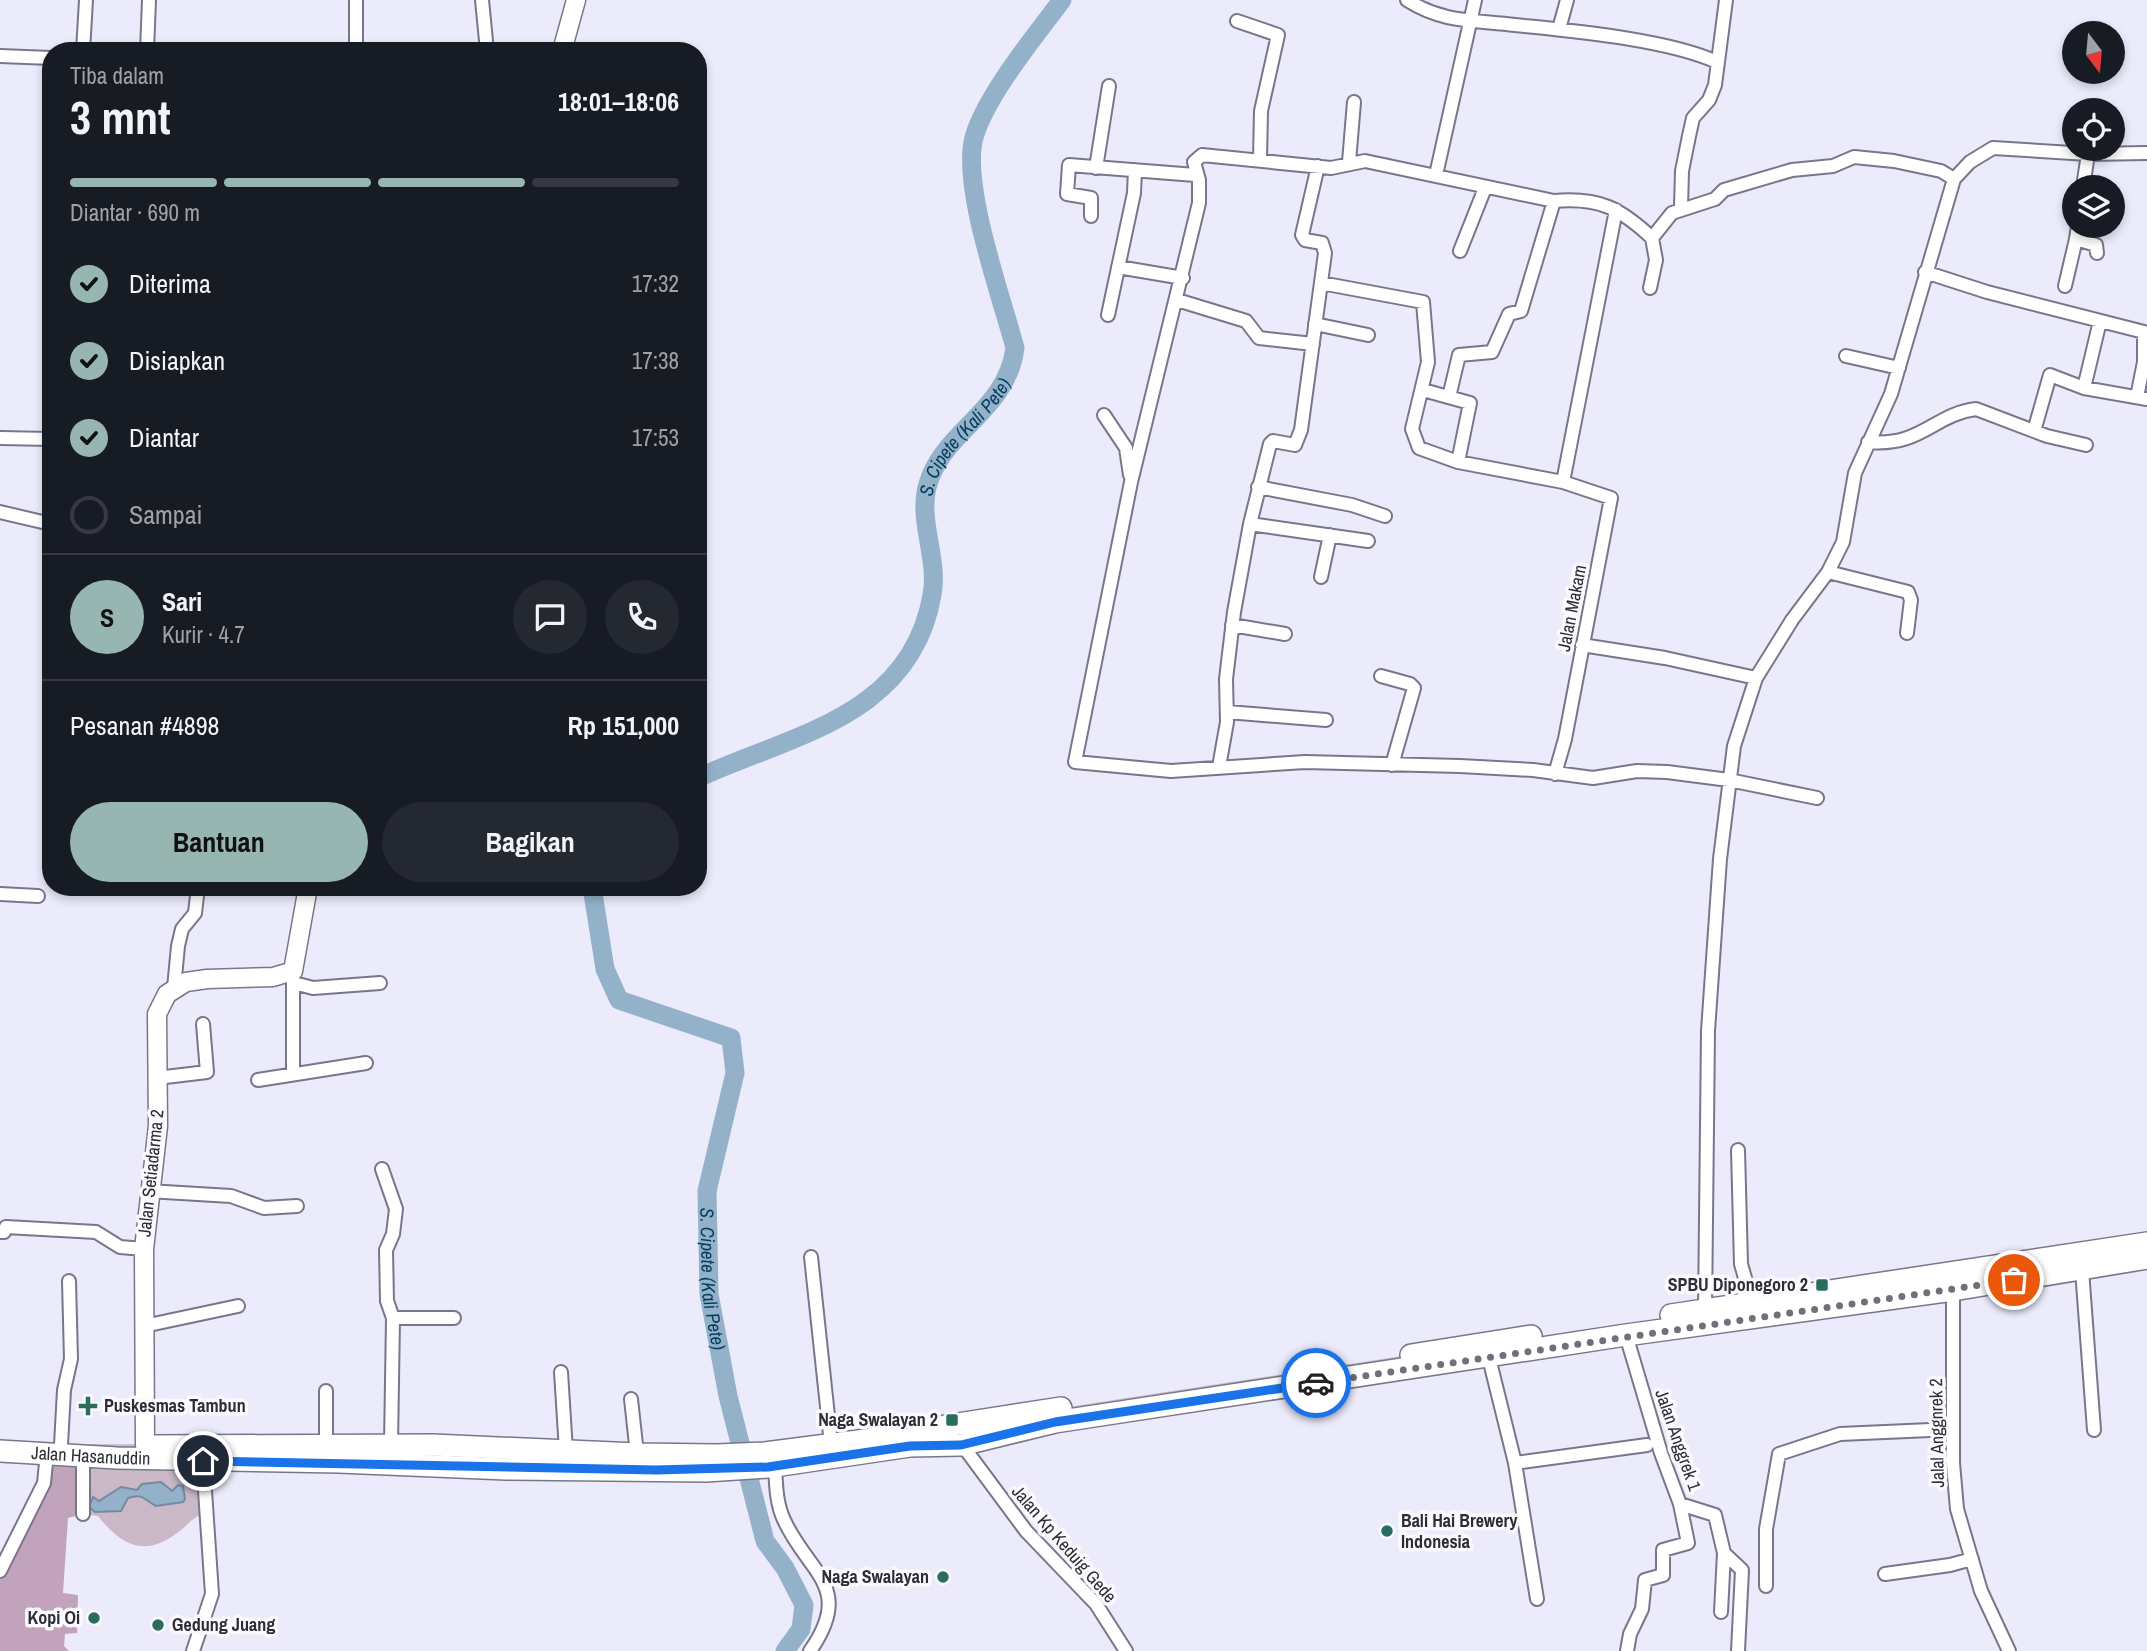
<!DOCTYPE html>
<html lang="id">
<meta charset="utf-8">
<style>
body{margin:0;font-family:"Archivo Narrow",sans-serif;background:#242831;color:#f1f3f6;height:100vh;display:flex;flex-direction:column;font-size:26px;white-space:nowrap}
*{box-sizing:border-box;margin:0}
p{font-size:23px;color:#9ea1a6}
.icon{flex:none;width:38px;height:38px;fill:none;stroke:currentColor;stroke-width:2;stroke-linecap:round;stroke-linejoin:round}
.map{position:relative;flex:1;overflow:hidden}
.panel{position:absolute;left:42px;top:42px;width:665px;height:854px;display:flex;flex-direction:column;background:#171b24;border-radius:28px;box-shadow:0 4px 10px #0003}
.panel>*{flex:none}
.needle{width:46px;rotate:164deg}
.fabs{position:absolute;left:2062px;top:21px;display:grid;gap:14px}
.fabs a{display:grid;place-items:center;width:63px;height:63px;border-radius:50%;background:#171b24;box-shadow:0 4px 10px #0003;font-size:35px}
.pin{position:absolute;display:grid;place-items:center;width:60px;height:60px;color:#fff;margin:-30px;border:4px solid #fff;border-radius:50%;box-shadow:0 2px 7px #0007}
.courier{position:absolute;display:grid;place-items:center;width:70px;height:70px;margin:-35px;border:5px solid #1a73e8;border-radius:50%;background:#fff;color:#222;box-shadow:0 2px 9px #0007}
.overview em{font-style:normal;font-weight:800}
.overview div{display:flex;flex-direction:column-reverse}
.overview{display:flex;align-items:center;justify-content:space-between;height:119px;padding:0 28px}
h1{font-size:46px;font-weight:800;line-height:52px}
.bar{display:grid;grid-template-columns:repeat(4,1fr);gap:10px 7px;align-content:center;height:84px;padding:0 28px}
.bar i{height:9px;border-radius:5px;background:#363941}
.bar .current{background:#97b6b1}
.bar p{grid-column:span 4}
.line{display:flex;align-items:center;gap:18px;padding:0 28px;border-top:2px solid #363941}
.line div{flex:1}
.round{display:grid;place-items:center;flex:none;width:74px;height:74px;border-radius:37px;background:#242831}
ol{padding:0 28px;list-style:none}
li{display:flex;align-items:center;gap:21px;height:77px}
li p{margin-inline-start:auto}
li .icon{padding:7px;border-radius:50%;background:#97b6b1;color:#111;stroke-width:4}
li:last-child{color:#9ea1a6}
li i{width:38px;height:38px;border:4px solid #363941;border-radius:50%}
.button{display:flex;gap:14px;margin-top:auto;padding:14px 28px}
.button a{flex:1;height:80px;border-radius:42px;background:#97b6b1;color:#111;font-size:28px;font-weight:800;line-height:80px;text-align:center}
.button a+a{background:#242831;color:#f1f3f6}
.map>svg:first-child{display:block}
.green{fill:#cab8c7}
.forest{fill:#c1a4bc}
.water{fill:#93b2ca;stroke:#758a9e;stroke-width:2}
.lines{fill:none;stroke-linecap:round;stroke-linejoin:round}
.river{stroke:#93b2ca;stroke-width:19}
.minor-casing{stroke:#78778a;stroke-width:16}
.secondary-casing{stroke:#78778a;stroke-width:21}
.trunk-casing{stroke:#78778a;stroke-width:24}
.minor{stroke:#fff;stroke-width:12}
.secondary{stroke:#fff;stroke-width:18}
.trunk{stroke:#fff;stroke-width:21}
.done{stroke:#70707b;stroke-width:7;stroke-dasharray:0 12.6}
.route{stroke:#1a73e8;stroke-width:9}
.poi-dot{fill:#2a6c5d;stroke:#fafafe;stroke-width:2.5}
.labels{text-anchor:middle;stroke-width:7;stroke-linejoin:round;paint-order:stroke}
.street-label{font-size:18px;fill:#2e2d36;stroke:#fafafe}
.poi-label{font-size:18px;font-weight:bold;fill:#2e2d36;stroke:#fafafe;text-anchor:end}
.water-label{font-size:19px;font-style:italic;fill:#063d5f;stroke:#fafafe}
</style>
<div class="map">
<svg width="2147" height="1651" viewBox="0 0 2147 1651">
<rect width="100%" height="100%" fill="#ebebfc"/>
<!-- green -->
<path class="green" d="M1532 1336 1534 1349 1489 1358 1055 1422 961 1445 910 1446 768 1467 706 1471 203 1461 208 1512C190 1518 191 1523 177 1533 144 1558 121 1545 98 1516L83 1514 82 1457 0 1451V1444L433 1445 637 1454 717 1455 765 1453 920 1433 945 1426Z"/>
<!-- forest -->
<path class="forest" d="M47 1453 83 1457V1514L68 1518 63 1593 78 1595 77 1633 65 1634 64 1646 69 1651H0V1571L31 1507Z"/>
<!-- water -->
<path class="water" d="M161 1482 172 1491 178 1485 183 1486 185 1499 183 1502 156 1506C144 1500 144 1493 128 1498L121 1511 95 1512 89 1507 93 1497 99 1501 121 1487 137 1490 142 1484Z"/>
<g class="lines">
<!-- river -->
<g class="river">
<path id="s1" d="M698 778C791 735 911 717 932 595 939 558 917 520 928 484 943 431 1007 411 1015 348 1002 298 959 181 975 134 989 92 1035 36 1062 0"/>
<path id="s2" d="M592 887 605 969 619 1000 731 1038 735 1073 707 1191 709 1294 728 1396 765 1541 785 1568 804 1605 801 1629 785 1651"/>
</g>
<!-- minor casing -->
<g class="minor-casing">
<path id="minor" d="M356 0V51
M482 0 487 51
M1407 0C1443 23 1474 20 1515 25 1572 31 1666 39 1717 62
M1237 21 1278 35 1261 111 1260 159
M1559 29 1567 0
M83 51 86 0
M147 51 149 0
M0 56 51 58
M1349 162 1354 102
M1096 168 1109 86
M1436 175 1475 0
M2083 187 2088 154
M1681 207 1682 171 1689 136 1693 118 1709 100 1715 85 1726 0
M1091 216V198L1067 194 1069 165 1195 175
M2078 226 2076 239 2096 245 2097 253
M1460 251 1485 188
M1118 267 1183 278
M1925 272 1987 292 2144 332V362L2137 397
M1321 283 1423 302 1428 362 1412 429 1419 448 1458 462 1563 482 1611 498 1565 739 1555 774
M2065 286 2076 239
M1650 288 1656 260 1652 238
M1177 300 1246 321 1259 338 1313 344
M1108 315 1134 193 1135 170
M1315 324 1368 335
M1846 356 1899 368
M2084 388 2100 321
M1423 390 1470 403 1458 462
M1449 397 1459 355 1492 352 1509 314 1521 311 1554 201
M1104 415 1126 448 1130 475
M2034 431 2050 375 2084 388 2147 399
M0 438 51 439
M1868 442C1922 447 1934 414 1976 409L2047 436 2086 445
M1563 482 1616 210
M1258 487 1352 505 1385 516
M0 512 51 524
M1250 524 1368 541
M1828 572 1908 592 1911 600 1907 633
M1321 577 1330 535
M50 581H51
M1232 625 1285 634
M1582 645 1665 658 1756 678
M1381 676 1410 684 1414 688 1392 765
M1227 712 1326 720
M1219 767 1227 722 1226 679 1234 612 1250 524 1270 444 1273 441 1295 445 1301 430 1325 253 1322 243 1305 240 1302 235 1318 166
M1817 798 1729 780 1667 772 1637 771 1593 778 1533 770 1460 766 1305 762 1171 771 1075 762 1131 482 1199 203V180L1194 162 1202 155 1331 168 1365 161 1554 201C1599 197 1620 208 1652 238L1672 213 1715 199 1724 190 1792 170 1833 166 1854 157 1894 161 1941 171 1954 179
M0 894 38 896
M294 983 313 988 380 983
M174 988 178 946 182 929 195 913 198 887
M293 1073V971
M157 1078 207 1072 203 1024
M258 1080 366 1063
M1738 1150 1741 1264 1753 1306
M382 1169 396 1209 393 1234 386 1250 387 1301 393 1318 391 1445
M148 1191 231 1196 264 1208 297 1206
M0 1232H4L6 1227 96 1232 120 1247 144 1249
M811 1257 831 1444
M2082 1270 2094 1430
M1953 1290V1463L1957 1509 1981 1591 2009 1651
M1705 1313 1708 1031 1720 859 1734 746 1756 678 1792 620 1828 572 1843 542 1855 473 1891 394 1954 179 1970 162 1993 148 2088 154 2147 153
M393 1318H454
M144 1326 238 1306
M1626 1335 1661 1453 1680 1504 1715 1515 1724 1553 1742 1570 1738 1651
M1489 1358 1515 1463 1647 1445
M561 1372 566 1451
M326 1391V1445
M631 1399 637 1454
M960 1442 1026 1531 1096 1604 1126 1651
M61 1445 64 1390 71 1359 69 1281
M83 1457V1514
M1515 1463 1537 1599
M775 1466C776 1484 776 1503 784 1520 808 1573 855 1587 810 1651
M0 1571 44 1483 47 1453
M1885 1574 1950 1565 1972 1559
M1766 1586V1529L1779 1454 1840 1434 1953 1429
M1721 1612 1724 1553
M193 1651 212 1594 203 1461
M1627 1651 1630 1634 1642 1609 1645 1580 1663 1575V1550L1688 1543 1680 1504"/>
</g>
<!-- secondary casing -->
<g class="secondary-casing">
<path id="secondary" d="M562 51 576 0
M145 1446 144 1249 158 1126 157 1014 167 994 186 982 207 979 273 977 293 971 308 887"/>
</g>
<!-- trunk casing -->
<g class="trunk-casing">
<g id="trunk">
<path d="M1671 1315 2147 1243"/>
<path d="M1411 1355 1531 1336"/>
<path d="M149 1446 433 1445 637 1454 717 1455 765 1453 920 1433 945 1426 1061 1408"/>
<path id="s3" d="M0 1451 117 1458 339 1462 506 1469 706 1471 768 1467 910 1446 961 1445 1055 1422 1626 1335 1953 1290 2147 1258"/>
</g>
</g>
<!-- minor -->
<use href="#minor" class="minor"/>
<!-- secondary -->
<use href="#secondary" class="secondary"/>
<!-- trunk -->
<use href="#trunk" class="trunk"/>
</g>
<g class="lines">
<!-- done -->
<path class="done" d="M1316 1383 2014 1280"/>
<!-- route -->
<path class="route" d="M203 1461 656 1470 768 1467 910 1446 961 1445 1055 1422 1316 1383"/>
</g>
<!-- markers -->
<g class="poi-dot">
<rect x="1815" y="1278" width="14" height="14" rx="3.5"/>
<path d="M84.5 1395.5h7v7h7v7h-7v7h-7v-7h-7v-7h7z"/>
<rect x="945" y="1413" width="14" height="14" rx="3.5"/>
<circle cx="1387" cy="1531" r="7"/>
<circle cx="943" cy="1577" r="7"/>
<circle cx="94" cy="1618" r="7"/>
<circle cx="158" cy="1625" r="7"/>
</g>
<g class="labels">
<!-- street labels -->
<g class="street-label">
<text transform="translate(1572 608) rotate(-79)" y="6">Jalan Makam</text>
<text transform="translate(151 1173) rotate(-84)" y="6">Jalan Setiadarma 2</text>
<text transform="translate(1937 1433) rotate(-91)" y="6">Jalal Anggnrek 2</text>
<text transform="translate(1678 1440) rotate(71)" y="6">Jalan Anggrek 1</text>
<text dy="6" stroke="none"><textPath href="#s3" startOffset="91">Jalan Hasanuddin</textPath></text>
<text transform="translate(1064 1544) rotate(49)" y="6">Jalan Kp Keduig Gede</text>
</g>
<!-- poi labels -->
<g class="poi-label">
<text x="1808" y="1291">SPBU Diponegoro 2</text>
<text x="104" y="1412" text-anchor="start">Puskesmas Tambun</text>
<text x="938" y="1426">Naga Swalayan 2</text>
<text x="1401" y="1527" text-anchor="start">Bali Hai Brewery<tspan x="1401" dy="21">Indonesia</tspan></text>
<text x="929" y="1583">Naga Swalayan</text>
<text x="80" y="1624">Kopi Oi</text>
<text x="172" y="1631" text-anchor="start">Gedung Juang</text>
</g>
<!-- water labels -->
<g class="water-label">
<text dy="7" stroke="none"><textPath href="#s1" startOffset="485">S. Cipete (Kali Pete)</textPath></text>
<text dy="7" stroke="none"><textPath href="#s2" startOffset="480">S. Cipete (Kali Pete)</textPath></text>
</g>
</g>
</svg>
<div class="fabs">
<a><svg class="needle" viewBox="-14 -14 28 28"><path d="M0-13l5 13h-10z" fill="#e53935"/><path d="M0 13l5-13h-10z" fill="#9ea1a6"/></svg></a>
<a><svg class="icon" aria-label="locate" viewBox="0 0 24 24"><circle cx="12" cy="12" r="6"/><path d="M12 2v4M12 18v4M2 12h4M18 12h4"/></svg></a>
<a><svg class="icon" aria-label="layers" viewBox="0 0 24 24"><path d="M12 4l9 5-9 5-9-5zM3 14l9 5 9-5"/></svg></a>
</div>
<div class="pin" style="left:2014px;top:1280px;background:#ea580c"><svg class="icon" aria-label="bag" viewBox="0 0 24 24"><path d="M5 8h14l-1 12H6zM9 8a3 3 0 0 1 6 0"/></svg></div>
<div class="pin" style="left:203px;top:1461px;background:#1f2937"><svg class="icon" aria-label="home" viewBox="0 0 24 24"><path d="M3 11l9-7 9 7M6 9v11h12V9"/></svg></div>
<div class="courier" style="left:1316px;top:1383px"><svg class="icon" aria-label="car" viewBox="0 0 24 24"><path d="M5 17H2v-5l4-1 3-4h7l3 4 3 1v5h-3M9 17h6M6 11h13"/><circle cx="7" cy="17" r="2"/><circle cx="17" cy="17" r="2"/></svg></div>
<section class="panel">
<div class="overview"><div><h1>3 mnt</h1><p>Tiba dalam</p></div><em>18:01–18:06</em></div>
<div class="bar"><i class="current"></i><i class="current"></i><i class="current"></i><i></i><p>Diantar · 690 m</p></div>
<ol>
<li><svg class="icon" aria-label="check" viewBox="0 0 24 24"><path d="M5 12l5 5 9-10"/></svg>Diterima<p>17:32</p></li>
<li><svg class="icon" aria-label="check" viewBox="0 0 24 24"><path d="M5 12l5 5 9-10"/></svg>Disiapkan<p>17:38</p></li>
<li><svg class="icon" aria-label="check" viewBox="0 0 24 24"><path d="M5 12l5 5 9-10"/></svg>Diantar<p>17:53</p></li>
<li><i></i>Sampai</li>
</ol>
<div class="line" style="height:126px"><b class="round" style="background:#97b6b1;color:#111">S</b><div><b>Sari</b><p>Kurir · 4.7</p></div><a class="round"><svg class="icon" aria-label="chat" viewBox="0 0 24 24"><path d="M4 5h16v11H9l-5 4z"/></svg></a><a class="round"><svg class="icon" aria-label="phone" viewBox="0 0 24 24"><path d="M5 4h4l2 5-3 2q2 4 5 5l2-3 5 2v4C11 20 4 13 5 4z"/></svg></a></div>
<div class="line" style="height:91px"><div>Pesanan #4898</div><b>Rp 151,000</b></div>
<div class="button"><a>Bantuan</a><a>Bagikan</a></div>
</section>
</div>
